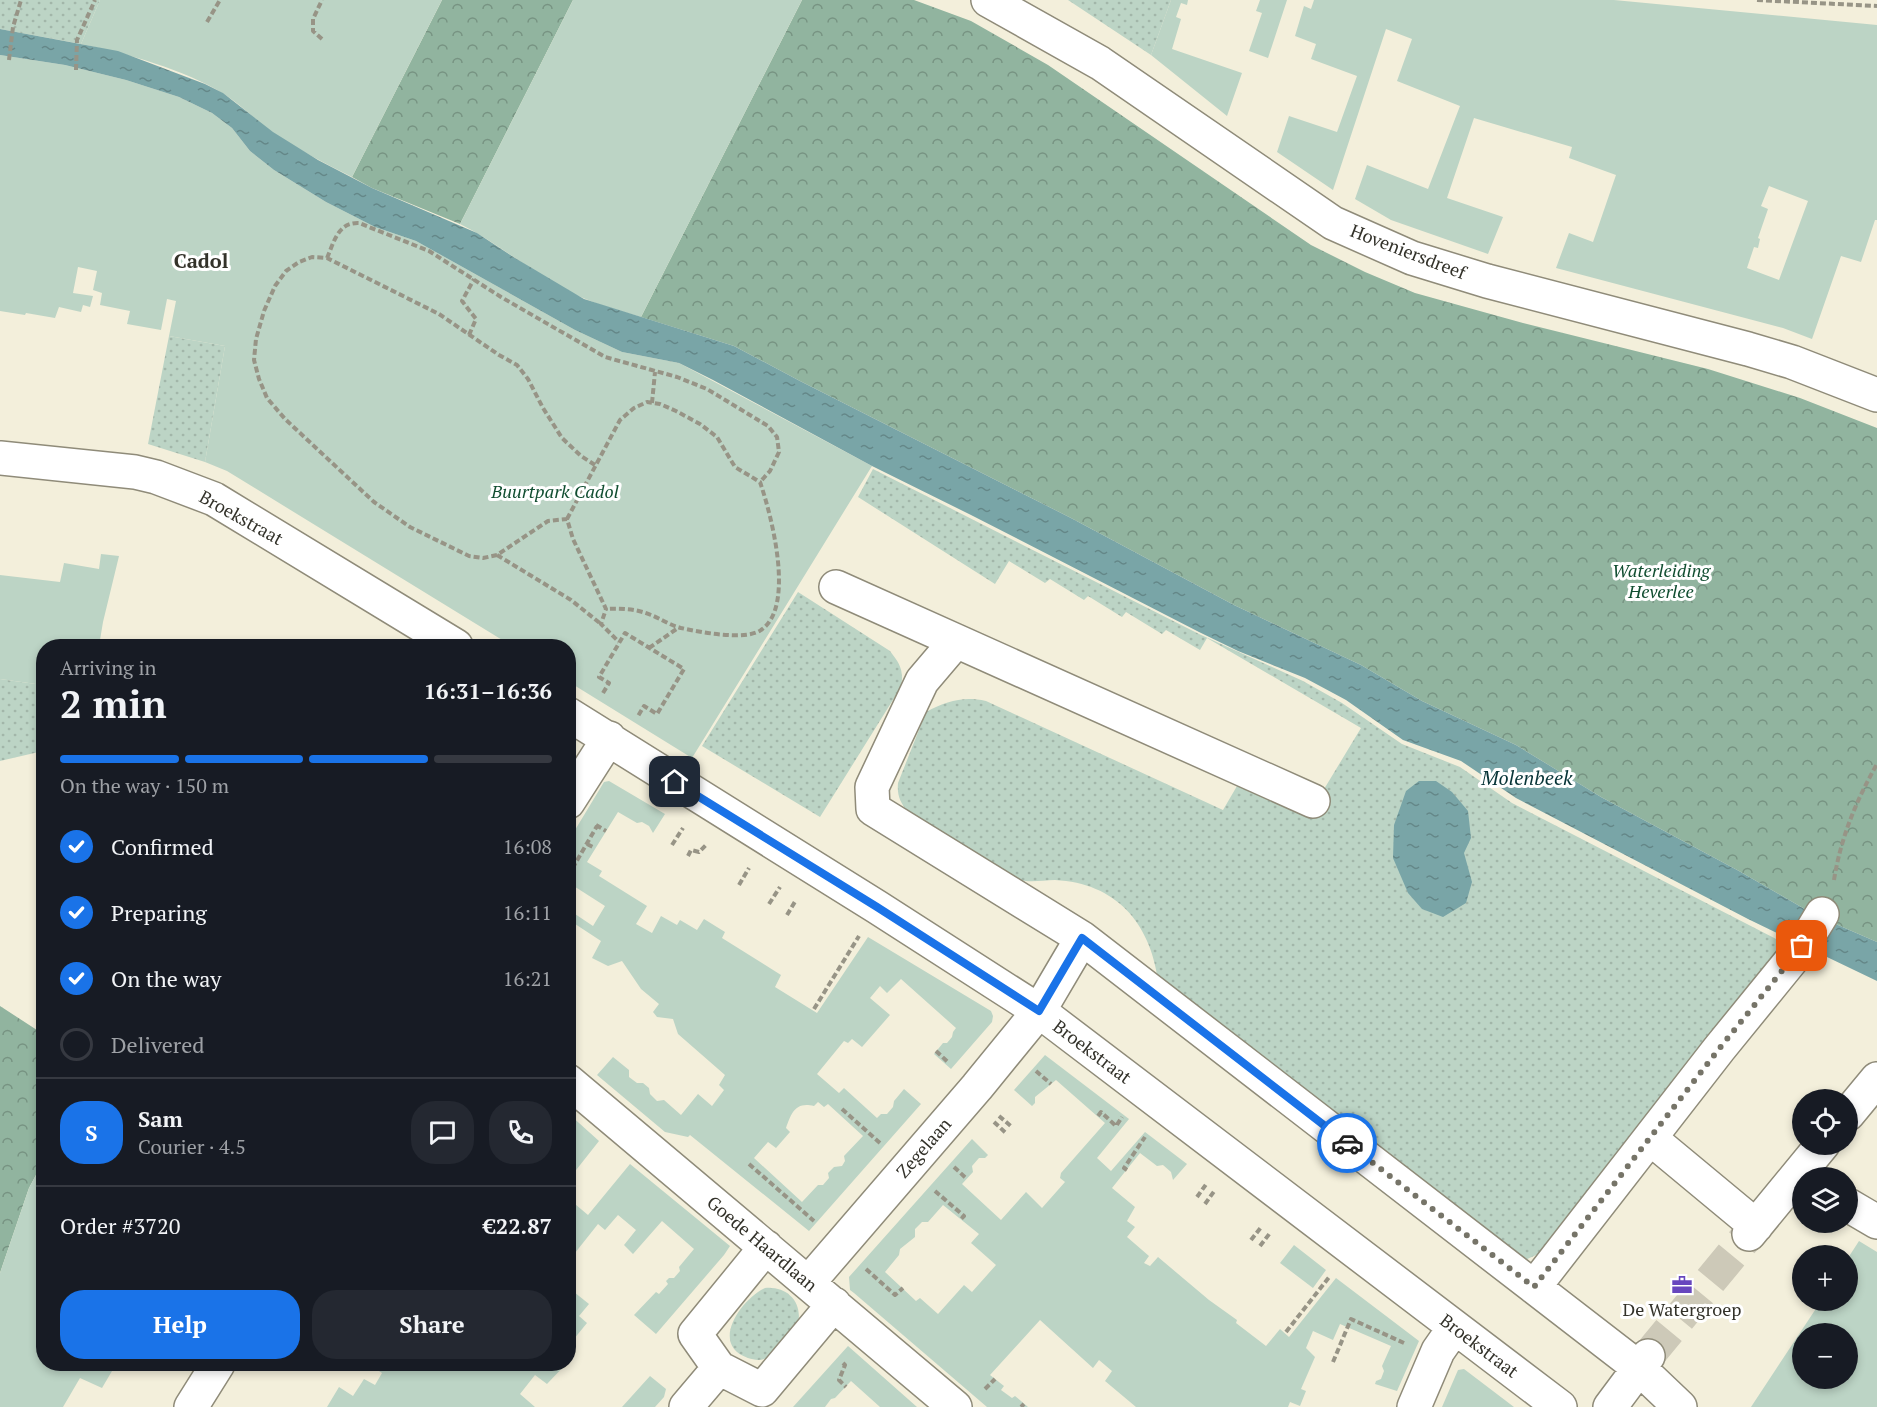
<!DOCTYPE html>
<meta charset="utf-8">
<style>
body{margin:0;font-family:"PT Serif",serif;background:#242831;color:#f1f3f6;height:100vh;display:flex;flex-direction:column;font-size:22px;white-space:nowrap}
*{box-sizing:border-box;margin:0}
p{font-size:20px;color:#9ea1a6}
.icon{flex:none;width:33px;height:33px;fill:none;stroke:currentColor;stroke-width:2;stroke-linecap:round;stroke-linejoin:round}
.map{position:relative;flex:1;overflow:hidden}
.side{position:absolute;left:36px;top:639px;width:540px;height:732px;display:flex;flex-direction:column;background:#171b24;border-radius:24px;box-shadow:0 3px 9px #0003}
.side>*{flex:none}
.buttons{position:absolute;left:1792px;top:1089px;display:grid;gap:12px}
.buttons a{display:grid;place-items:center;width:66px;height:66px;border-radius:50%;background:#171b24;box-shadow:0 3px 9px #0003;font-size:30px}
.pin{position:absolute;display:grid;place-items:center;width:51px;height:51px;color:#fff;margin:-26px;border-radius:12px;box-shadow:0 3px 9px #0006}
.courier{position:absolute;display:grid;place-items:center;width:60px;height:60px;margin:-30px;border:4px solid #1a73e8;border-radius:50%;background:#fff;color:#222;box-shadow:0 2px 8px #0007}
.headline em{font-style:normal;font-weight:600}
.headline div{display:flex;flex-direction:column-reverse}
.headline{display:flex;align-items:center;justify-content:space-between;height:102px;padding:0 24px}
h1{font-size:39px;font-weight:600;line-height:45px}
.bar{display:grid;grid-template-columns:repeat(4,1fr);gap:9px 6px;align-content:center;height:72px;padding:0 24px}
.bar i{height:8px;border-radius:4px;background:#363941}
.bar .on{background:#1a73e8}
.bar p{grid-column:span 4}
.line{display:flex;align-items:center;gap:15px;padding:0 24px;border-top:2px solid #363941}
.line div{flex:1}
.round{display:grid;place-items:center;flex:none;width:63px;height:63px;border-radius:24px;background:#242831}
ol{padding:0 24px;list-style:none}
li{display:flex;align-items:center;gap:18px;height:66px}
li p{margin-inline-start:auto}
li .icon{padding:6px;border-radius:50%;background:#1a73e8;color:#fff;stroke-width:4}
li:last-child{color:#9ea1a6}
li i{width:33px;height:33px;border:3px solid #363941;border-radius:50%}
.button{display:flex;gap:12px;margin-top:auto;padding:12px 24px}
.button a{flex:1;height:69px;border-radius:24px;background:#1a73e8;color:#fff;font-size:24px;font-weight:600;line-height:69px;text-align:center}
.button a+a{background:#242831;color:#f1f3f6}
.map>svg:first-child{display:block}
.grass{fill:url(#grass-dots)}
.forest{fill:url(#forest-crowns)}
.green{fill:#bcd4c5;fill-rule:evenodd}
.water{fill:url(#water-ripples)}
.lines{fill:none;stroke-linecap:round;stroke-linejoin:round}
.minor-tunnel{stroke:#cdc9b8;stroke-width:33;stroke-dasharray:33 16;stroke-linecap:butt}
.minor-casing{stroke:#8f8b79;stroke-width:36}
.path{stroke:#979486;stroke-width:4;stroke-dasharray:6 3;stroke-linecap:butt}
.minor{stroke:#fff;stroke-width:33}
.done{stroke:#767468;stroke-width:6;stroke-dasharray:0 10.8}
.route{stroke:#1a73e8;stroke-width:8}
.labels{text-anchor:middle;stroke-width:6;stroke-linejoin:round;paint-order:stroke}
.street-label{font-size:18px;fill:#33322a;stroke:#fff}
.park-label{font-size:18px;font-style:italic;fill:#114e31;stroke:#fff}
.poi-label{font-size:18px;fill:#33322a;stroke:#fff}
.neighbourhood-label{font-size:20px;font-weight:bold;fill:#33322a;stroke:#fff}
.water-label{font-size:20px;font-style:italic;fill:#073437;stroke:#fff}
</style>
<div class="map">
<svg width="1877" height="1407" viewBox="0 0 1877 1407">
<defs>
<pattern id="grass-dots" width="8" height="8" patternUnits="userSpaceOnUse" patternTransform="scale(1.5)"><rect width="8" height="8" fill="#bcd4c5"/><path d="M2 2h.1M6 6h.1" fill="none" stroke="#a2b6a9" stroke-width="1.8" stroke-linecap="round"/></pattern>
<pattern id="forest-crowns" width="20" height="18" patternUnits="userSpaceOnUse" patternTransform="scale(1.5)"><rect width="20" height="18" fill="#91b49f"/><path d="M2 6a3 3 0 1 1 6 0M12 15a3 3 0 1 1 6 0" fill="none" stroke="#779382"/></pattern>
<pattern id="water-ripples" width="26" height="14" patternUnits="userSpaceOnUse" patternTransform="scale(1.5)"><rect width="26" height="14" fill="#79a5a7"/><path d="M2 4q2-2 4 0t4 0M15 11q2-2 4 0t4 0" fill="none" stroke="#648788"/></pattern>
</defs>
<rect width="100%" height="100%" fill="#f3efdb"/>
<!-- grass -->
<path class="grass" d="M0 0H100L81 44 0 29Z
M1068 0H1171L1151 55Z
M169 336 225 346 205 462 148 444Z
M873 469 1199 634 1303 681 1342 703 1402 744 1460 767 1512 803 1786 944 1558 1245 1523 1261 1158 980C1150 923 1116 883 1055 880 1041 880 1028 884 1014 878 1003 874 993 865 983 859 958 843 933 828 908 812 900 802 897 796 898 783L926 712C947 701 963 696 986 701L1223 810 1244 774 1312 809 1361 728 1207 638 1200 650 1166 630 1162 634 1126 612 1122 617 1088 596 1084 600 1050 579 1045 583 1009 561 995 584 858 497Z
M798 592 890 651C900 664 904 670 901 687L820 817 702 746Z
M0 679 43 685V751L0 761Z
M765 1288C787 1286 803 1302 798 1324 790 1333 776 1353 766 1358 761 1361 754 1360 748 1358 709 1345 741 1299 765 1288Z"/>
<!-- forest -->
<path class="forest" d="M442 0H573L460 224 372 188 352 177Z
M802 0H914L971 21 1048 65 1311 245 1365 272 1415 293 1523 323 1708 369 1800 398 1877 428V942L1815 915 1739 871 1601 797 1516 745 1422 701 1361 665 1234 605 1071 518 800 381 734 346 641 317Z
M0 1006 40 1032 44 1027 43 1162 29 1188 0 1273Z"/>
<!-- green -->
<path class="green" d="M100 0H442L352 177C325 164 300 150 275 134 257 122 243 106 224 94 185 70 126 53 81 44Z
M573 0H802L641 317C622 311 601 306 583 298 539 279 502 245 460 224Z
M1171 0H1188L1187 5 1181 3 1176 17 1181 19 1172 49 1242 73 1227 116 1151 55Z
M1260 0H1287L1268 58 1249 51 1262 13 1256 11Z
M1314 0H1614L1877 25V220H1875L1861 262 1841 256 1812 339 1783 328 1556 268 1569 233 1593 242 1616 175 1569 158 1572 147 1474 118 1447 198 1503 217 1488 254 1391 220 1355 199 1367 165 1428 189 1460 106 1397 81 1412 39 1386 29 1333 190 1277 152 1289 116 1337 132 1357 76 1311 59 1316 44 1295 36 1304 6 1311 9ZM1769 186 1808 201 1779 280 1747 268 1754 247 1758 248 1760 239 1758 238 1768 209 1761 206Z
M0 55 65 65 126 80 179 97 212 113 232 128 250 151 274 170 326 202 375 227 416 241 575 330 622 352 679 363 872 466 692 758 569 682 568 646H512L227 471 205 462 225 346 169 336 176 301 167 299 161 330 127 324 130 311 100 305 102 293 93 290 97 271 78 267 73 293 93 296 90 307 83 305 81 312 59 307 55 318 26 313 25 315 0 311Z
M101 554 119 556 103 622 99 646H44L43 685 0 679V575L60 582 64 563 99 569Z
M609 781 665 814 653 833 649 826 642 822 637 823 618 812 587 862 602 871 599 876 647 906 636 924 652 933 661 916 677 925 680 920 697 930 704 919 725 932 722 938 781 975 775 987 817 1013 868 937 991 1011 993 1016 992 1022 951 1069 934 1054 943 1043H947L952 1037 953 1032 956 1028 901 979 887 993 880 986 870 998 890 1015 862 1047 852 1039 848 1043 844 1041 817 1074 839 1093 844 1088 877 1118 881 1114H887L893 1107 894 1101 904 1089 921 1104 809 1231 690 1135 688 1137 665 1132 597 1075 613 1057 629 1070V1077L637 1083H643L649 1088 650 1094 657 1101 664 1100 681 1115 698 1094 712 1106 724 1090 719 1085 725 1075 678 1034 673 1019 657 1017 653 1012 659 1004 641 989 622 961 608 966 592 958 601 941 569 920V910L593 926 605 906 569 883V840L604 782ZM818 1102 824 1107 828 1104 863 1136 844 1156 845 1161 842 1166 834 1167 828 1173 829 1178 823 1185H818L802 1202 754 1158 768 1142 776 1148 790 1132 786 1128C791 1114 795 1101 814 1106Z
M1045 1055 1129 1119 1097 1158 1111 1171 1145 1132 1187 1164 1173 1180 1171 1172 1163 1165 1157 1166 1140 1153 1112 1188 1135 1207 1127 1221 1135 1227 1127 1237 1149 1256 1144 1263 1150 1266 1158 1257 1209 1300 1237 1320 1236 1323 1266 1346 1280 1329 1289 1337 1336 1278 1419 1341 1397 1391 1375 1384 1376 1381 1381 1379 1384 1371 1382 1366 1391 1346 1340 1324 1333 1340 1313 1331 1306 1348 1315 1357 1301 1389 1306 1391 1300 1406 1290 1402 1288 1407H1136L1105 1381 1112 1371 1099 1360 1093 1368 1040 1320 990 1375 1004 1386 1001 1390 1012 1398 1015 1396 1028 1407H987L854 1293 850 1290 849 1277 972 1139 988 1155 985 1158H979L972 1166 973 1172 962 1184 1001 1220 1026 1192 1042 1208 1065 1182 1060 1178 1061 1173 1105 1123 1056 1080 1035 1097V1103L1032 1106 1014 1090ZM943 1205 979 1234 971 1243 996 1265 972 1292 964 1285 938 1314 920 1298 916 1301 885 1272 899 1255 900 1249 915 1237V1229L922 1222H928Z
M569 1114 599 1141 569 1179Z
M43 1162 44 1364H98L112 1371 102 1388 80 1378 63 1407H0V1273L29 1188Z
M630 1164 730 1246 724 1255 656 1334 634 1315 656 1292 659 1294 668 1284 666 1281 669 1278H674L680 1271 679 1267 694 1249 662 1221 633 1254 624 1245 636 1230 618 1215 605 1230 598 1224 571 1258 569 1256V1199L588 1215Z
M1859 1241 1877 1252V1407H1751L1821 1301 1848 1300V1258ZM1803 1334H1848V1378H1803Z
M1294 1245 1326 1270 1313 1288 1280 1263Z
M569 1288 589 1304 579 1316 587 1323 569 1345Z
M848 1346 917 1407H880L851 1381 835 1398 831 1399 825 1407H793Z
M380 1364H566L547 1384 535 1375 520 1394 535 1407H327L339 1387 353 1396 364 1379 375 1385 382 1373 376 1369Z
M1464 1369 1514 1407H1442L1458 1370Z
M650 1376 666 1389 664 1397 655 1407H622Z"/>
<!-- water -->
<path class="water" d="M0 29 118 51 205 84 223 93 273 132 318 160 372 188 477 233 515 258 584 299 734 346 800 381 1071 518 1234 605 1361 665 1422 701 1516 745 1601 797 1739 871 1815 915 1877 942V981L1748 919 1516 798 1461 761 1403 740 1346 700 1305 678 1238 651 1199 632 971 515 872 466 713 380 679 363 622 352 575 330 416 241 375 227 326 202 274 170 250 151 232 128 212 113 179 97 126 80 65 65 0 55Z
M1419 781H1436L1452 792 1468 811 1471 838 1464 853 1472 882 1466 903 1443 917 1422 909 1408 893 1393 858 1394 825 1406 791Z"/>
<g class="lines">
<!-- minor-tunnel -->
<path class="minor-tunnel" d="M1648 1356 1749 1234"/>
<!-- minor casing -->
<g class="minor-casing">
<path id="minor" d="M988 0 1100 63 1333 223 1412 258 1487 281 1748 349 1792 362 1877 395
M0 458 135 472 156 477 214 499 456 646
M836 587 1313 801
M956 641 922 681 872 787 873 809 1082 938 1639 1368 1680 1407
M568 714 877 907 1039 1011 1560 1407
M568 802 609 738
M568 1081 955 1407
M1848 1114 1877 1079
M1650 1138 1756 1226
M1848 1205 1877 1222
M1749 1234 1823 1144
M808 1283 977 1087 1039 1011 1082 938
M1534 1287 1719 1049 1802 947 1822 914
M719 1368 762 1390 834 1304
M191 1407 218 1364
M686 1407 719 1368 695 1334 766 1247
M1414 1407 1438 1351 1454 1328
M1610 1407 1648 1356"/>
</g>
<!-- path -->
<path class="path" d="M1757 0 1877 6
M207 22 220 0
M322 39 313 31V19L322 0
M9 60 13 27 21 0
M76 70 77 40 95 0
M327 258C334 242 338 222 359 223L429 251 501 297 605 357 677 377 707 389 768 426 777 437 779 452 770 471 760 482
M469 335 476 319 462 301 474 279
M652 403 655 372
M595 465 581 456 562 438 543 408 528 379 517 365 499 355 439 314 327 258 312 257 299 262 286 271 275 286 264 311 256 339 254 360 259 379 267 398 285 419 374 502 410 527 469 556 483 558 497 555 548 521 567 519 573 539 606 609 601 624 619 642
M567 519 620 420 634 408 647 402 660 404 676 411 700 424 717 437 735 467 760 482C771 514 796 607 761 630 746 641 699 632 681 628 670 625 661 619 651 615 637 609 622 608 606 609
M497 555 571 600 601 624
M649 648 678 628
M603 693 609 683 599 677 625 633 684 669 657 714 644 706 638 716
M596 825 606 831
M587 844 595 848
M672 845 683 828
M688 856 691 850 699 852 707 844
M568 876 597 826
M1834 880C1841 837 1856 801 1877 764
M739 885 749 868
M769 904 780 887
M787 915 796 900
M814 1009 859 936
M936 1051 949 1063
M1036 1071 1051 1084
M842 1109 881 1144
M999 1116 1012 1127
M1098 1116 1101 1112 1116 1126 1122 1117
M994 1122 1007 1134
M749 1164 814 1221
M954 1167 967 1179
M1127 1170 1124 1168 1145 1137
M935 1191 964 1216 961 1219
M1197 1197 1207 1183
M1205 1204 1215 1190
M1251 1240 1262 1226
M1260 1246 1270 1233
M866 1269 895 1295 903 1288
M1286 1332 1330 1276
M1333 1362 1351 1319 1404 1343
M843 1363 845 1365 839 1380 846 1387
M985 1389 995 1379
M1021 1407 1024 1404"/>
<!-- minor -->
<use href="#minor" class="minor"/>
</g>
<g class="lines">
<!-- done -->
<path class="done" d="M1347 1143 1534 1287 1719 1049 1802 946"/>
<!-- route -->
<path class="route" d="M675 782 877 907 1039 1011 1082 938 1347 1143"/>
</g>
<!-- icons -->
<defs>
<g id="office-bare" transform="scale(1.62)"><path d="M-6-3h4V-5.5h4V-3h4V5H-6ZM-1-4.5V-3h2v-1.5ZM-6 0V1H6V0Z" fill="#6746be" stroke="#fff" stroke-width="2.5" paint-order="stroke"/></g>
</defs>
<g fill-rule="evenodd">
<use href="#office-bare" x="1682" y="1285"/>
</g>
<g class="labels">
<!-- street labels -->
<g class="street-label">
<text transform="translate(1408 252) rotate(21)" y="6">Hoveniersdreef</text>
<text transform="translate(241 518) rotate(29)" y="6">Broekstraat</text>
<text transform="translate(1092 1052) rotate(37)" y="6">Broekstraat</text>
<text transform="translate(924 1148) rotate(-49)" y="6">Zegelaan</text>
<text transform="translate(762 1244) rotate(40)" y="6">Goede Haardlaan</text>
<text transform="translate(1479 1346) rotate(37)" y="6">Broekstraat</text>
</g>
<!-- park labels -->
<g class="park-label">
<text x="555" y="498">Buurtpark Cadol</text>
<text x="1661" y="577">Waterleiding<tspan x="1661" dy="21">Heverlee</tspan></text>
</g>
<!-- poi labels -->
<g class="poi-label">
<text x="1682" y="1316">De Watergroep</text>
</g>
<!-- neighbourhood labels -->
<g class="neighbourhood-label">
<text x="201" y="268">Cadol</text>
</g>
<!-- water labels -->
<g class="water-label">
<text x="1527" y="785">Molenbeek</text>
</g>
</g>
</svg>
<div class="buttons">
<a><svg class="icon" aria-label="locate" viewBox="0 0 24 24"><circle cx="12" cy="12" r="6"/><path d="M12 2v4M12 18v4M2 12h4M18 12h4"/></svg></a>
<a><svg class="icon" aria-label="layers" viewBox="0 0 24 24"><path d="M12 4l9 5-9 5-9-5zM3 14l9 5 9-5"/></svg></a>
<a>+</a>
<a>−</a>
</div>
<div class="pin" style="left:1802px;top:946px;background:#ea580c"><svg class="icon" aria-label="bag" viewBox="0 0 24 24"><path d="M5 8h14l-1 12H6zM9 8a3 3 0 0 1 6 0"/></svg></div>
<div class="pin" style="left:675px;top:782px;background:#1f2937"><svg class="icon" aria-label="home" viewBox="0 0 24 24"><path d="M3 11l9-7 9 7M6 9v11h12V9"/></svg></div>
<div class="courier" style="left:1347px;top:1143px"><svg class="icon" aria-label="car" viewBox="0 0 24 24"><path d="M5 17H2v-5l4-1 3-4h7l3 4 3 1v5h-3M9 17h6M6 11h13"/><circle cx="7" cy="17" r="2"/><circle cx="17" cy="17" r="2"/></svg></div>
<section class="side">
<div class="headline"><div><h1>2 min</h1><p>Arriving in</p></div><em>16:31–16:36</em></div>
<div class="bar"><i class="on"></i><i class="on"></i><i class="on"></i><i></i><p>On the way · 150 m</p></div>
<ol>
<li><svg class="icon" aria-label="check" viewBox="0 0 24 24"><path d="M5 12l5 5 9-10"/></svg>Confirmed<p>16:08</p></li>
<li><svg class="icon" aria-label="check" viewBox="0 0 24 24"><path d="M5 12l5 5 9-10"/></svg>Preparing<p>16:11</p></li>
<li><svg class="icon" aria-label="check" viewBox="0 0 24 24"><path d="M5 12l5 5 9-10"/></svg>On the way<p>16:21</p></li>
<li><i></i>Delivered</li>
</ol>
<div class="line" style="height:108px"><b class="round" style="background:#1a73e8;color:#fff">S</b><div><b>Sam</b><p>Courier · 4.5</p></div><a class="round"><svg class="icon" aria-label="chat" viewBox="0 0 24 24"><path d="M4 5h16v11H9l-5 4z"/></svg></a><a class="round"><svg class="icon" aria-label="phone" viewBox="0 0 24 24"><path d="M5 4h4l2 5-3 2q2 4 5 5l2-3 5 2v4C11 20 4 13 5 4z"/></svg></a></div>
<div class="line" style="height:78px"><div>Order #3720</div><b>€22.87</b></div>
<div class="button"><a>Help</a><a>Share</a></div>
</section>
</div>
